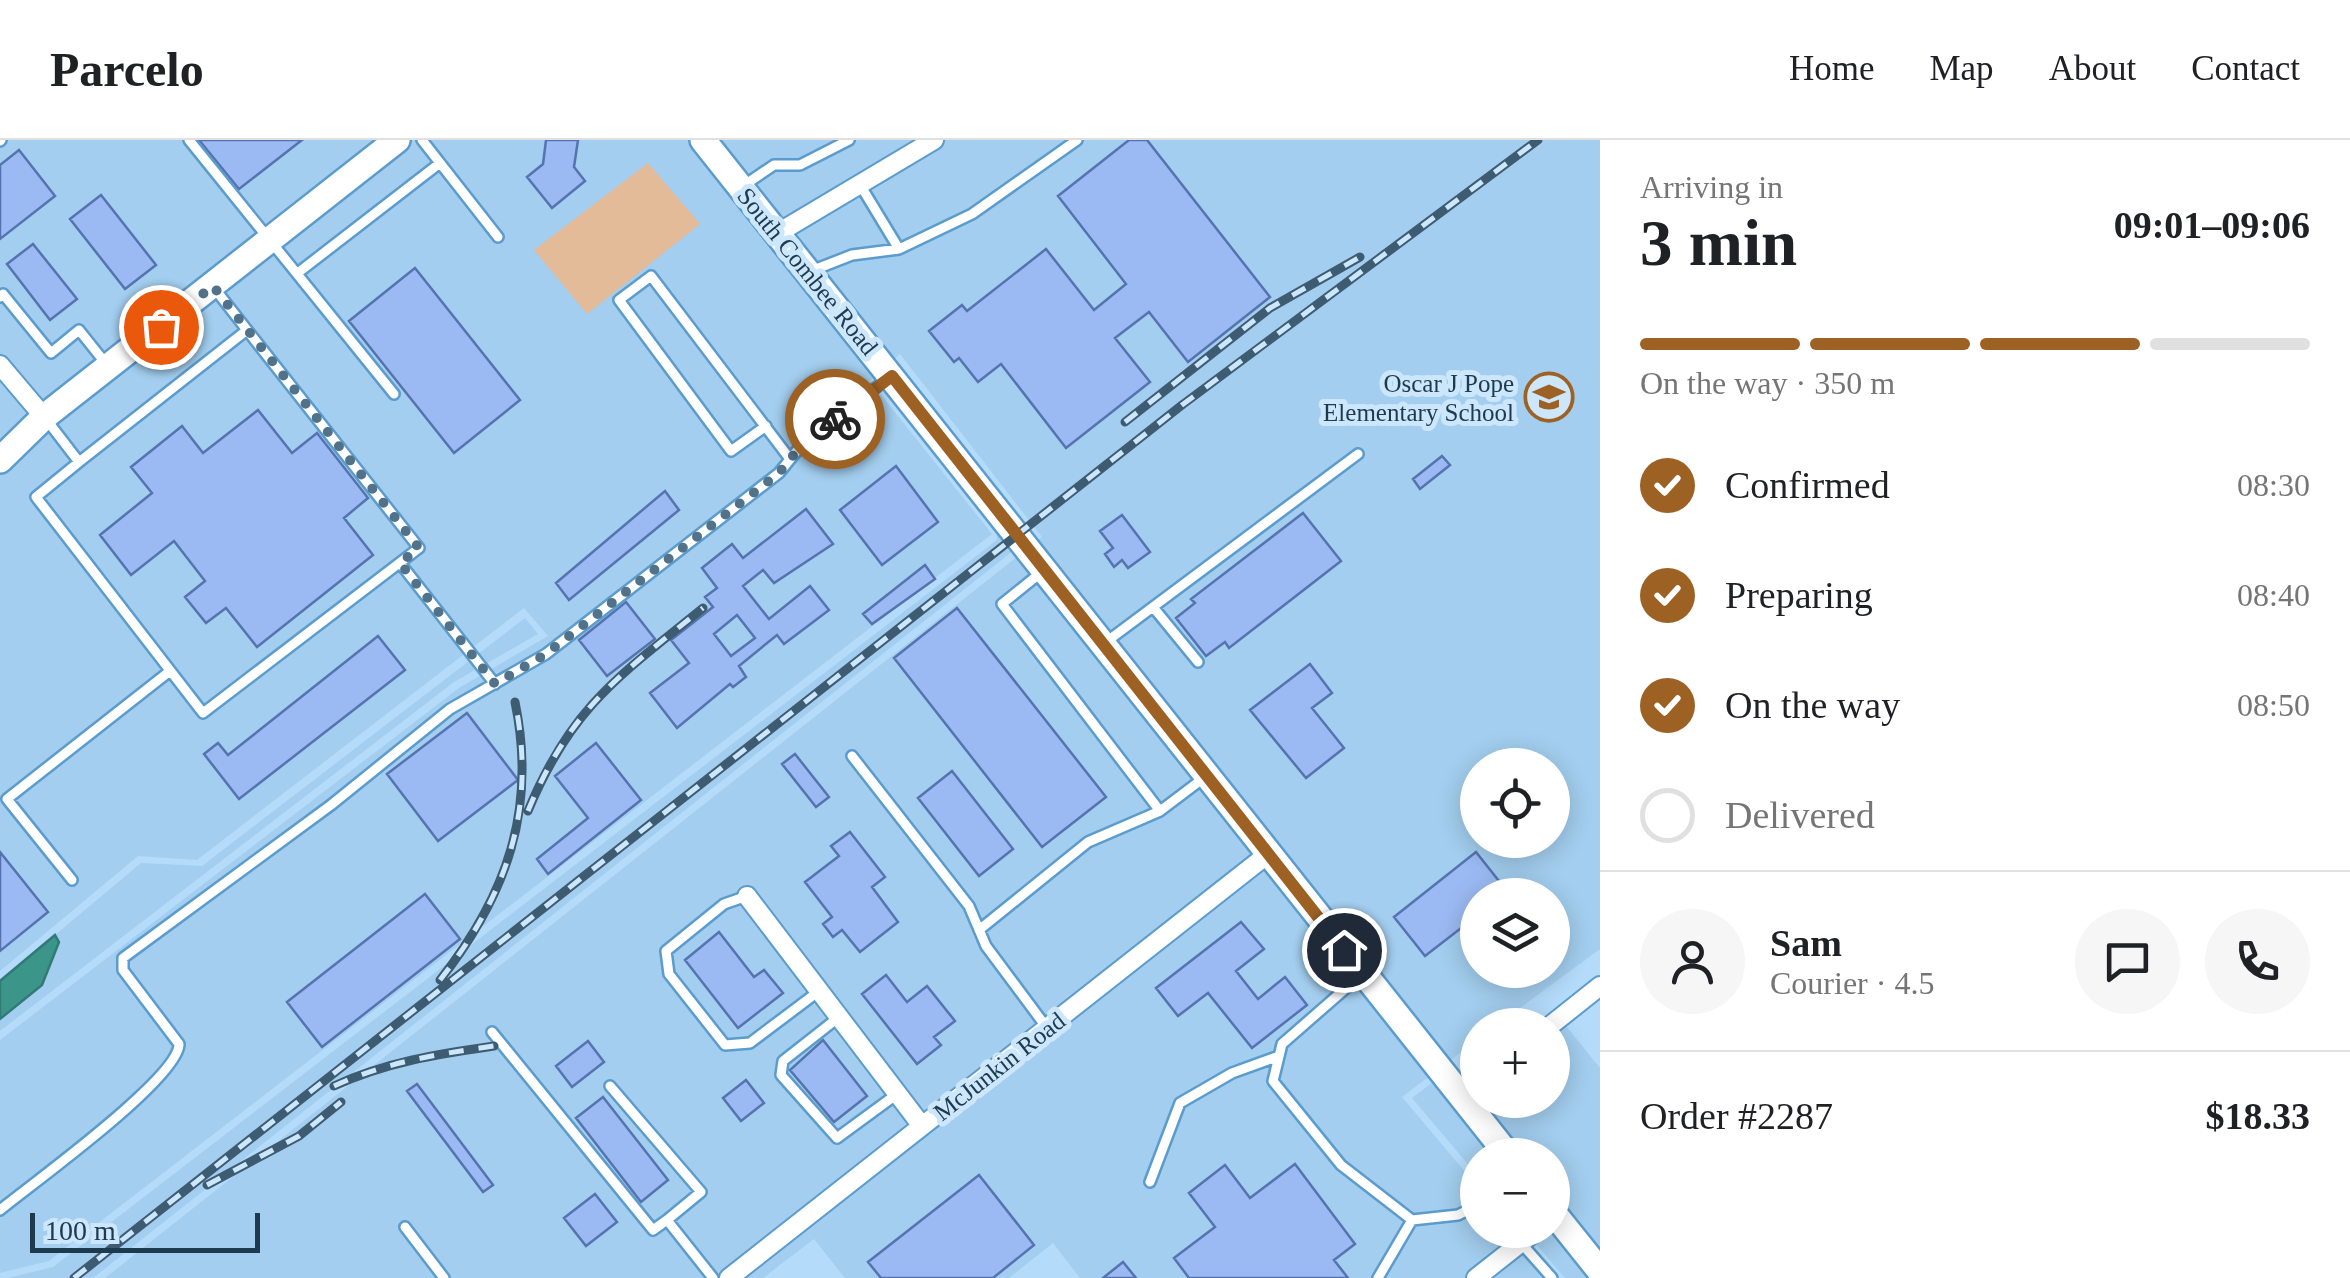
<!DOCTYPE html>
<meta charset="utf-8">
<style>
body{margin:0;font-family:"Times New Roman",serif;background:#f6f6f6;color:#202124;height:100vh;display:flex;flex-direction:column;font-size:38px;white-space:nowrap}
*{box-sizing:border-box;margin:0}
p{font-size:32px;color:#757577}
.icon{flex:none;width:55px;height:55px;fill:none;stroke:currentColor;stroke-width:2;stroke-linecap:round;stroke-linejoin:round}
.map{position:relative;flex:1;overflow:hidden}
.drawer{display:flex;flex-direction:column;background:#fff;width:750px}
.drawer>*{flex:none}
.buttons{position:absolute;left:1460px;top:608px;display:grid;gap:20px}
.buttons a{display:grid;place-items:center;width:110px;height:110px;border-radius:50%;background:#fff;box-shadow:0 5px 25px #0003;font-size:50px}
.scale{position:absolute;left:30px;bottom:25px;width:230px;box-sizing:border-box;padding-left:10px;border:5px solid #1e3a4e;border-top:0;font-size:28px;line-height:35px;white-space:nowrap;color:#1e3a4e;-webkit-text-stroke:8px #cce6fb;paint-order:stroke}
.pin{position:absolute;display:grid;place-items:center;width:85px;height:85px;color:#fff;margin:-42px;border:5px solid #fff;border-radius:50%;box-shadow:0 2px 10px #0007}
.courier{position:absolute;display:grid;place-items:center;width:100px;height:100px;margin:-50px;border:8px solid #9d6124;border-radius:50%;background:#fff;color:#222;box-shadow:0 2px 12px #0007}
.summary em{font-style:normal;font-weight:700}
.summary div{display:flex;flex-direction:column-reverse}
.summary{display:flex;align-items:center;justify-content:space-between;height:170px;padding:0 40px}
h1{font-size:65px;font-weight:700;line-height:75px}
.bar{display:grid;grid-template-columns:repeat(4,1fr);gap:15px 10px;align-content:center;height:120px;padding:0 40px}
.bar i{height:12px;border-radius:8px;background:#e0e0e0}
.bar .on{background:#9d6124}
.bar p{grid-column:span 4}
.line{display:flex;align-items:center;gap:25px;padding:0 40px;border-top:2px solid #e0e0e0}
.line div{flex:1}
.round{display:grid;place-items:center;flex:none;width:105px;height:105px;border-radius:52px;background:#f6f6f6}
ol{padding:0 40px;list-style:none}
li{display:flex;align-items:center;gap:30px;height:110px}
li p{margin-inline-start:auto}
li .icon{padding:10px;border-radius:50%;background:#9d6124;color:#fff;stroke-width:4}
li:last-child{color:#757577}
li i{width:55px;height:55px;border:5px solid #e0e0e0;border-radius:50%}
header{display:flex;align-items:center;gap:60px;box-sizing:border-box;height:140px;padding:0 50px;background:#fff;border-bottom:2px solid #e0e0e0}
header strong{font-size:48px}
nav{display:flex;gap:55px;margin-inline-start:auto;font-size:35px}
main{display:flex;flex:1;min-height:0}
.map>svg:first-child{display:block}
.built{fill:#a3ceef;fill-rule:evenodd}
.green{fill:#e3bb99}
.water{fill:#3b9588;stroke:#327a77;stroke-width:2.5}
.building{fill:#9bbaf3;stroke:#5574af;stroke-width:2.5;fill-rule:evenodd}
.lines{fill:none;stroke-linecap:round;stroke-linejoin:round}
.lane-casing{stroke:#5b9ccd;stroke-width:14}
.street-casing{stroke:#5b9ccd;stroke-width:22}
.secondary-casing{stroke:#5b9ccd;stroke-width:30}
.lane{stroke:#fff;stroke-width:9}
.street{stroke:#fff;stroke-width:18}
.secondary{stroke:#fff;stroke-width:25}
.rail-casing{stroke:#3d5c72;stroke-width:9}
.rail{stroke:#cce6fb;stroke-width:5;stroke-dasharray:15;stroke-linecap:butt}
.done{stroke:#52728a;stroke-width:10;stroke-dasharray:0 18}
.route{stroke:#9d6124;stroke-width:12}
.labels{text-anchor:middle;stroke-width:10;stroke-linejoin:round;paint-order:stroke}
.street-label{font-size:25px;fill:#1e3a4e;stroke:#cce6fb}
.poi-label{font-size:25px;fill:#1e3a4e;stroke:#cce6fb;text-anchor:end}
</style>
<header>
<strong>Parcelo</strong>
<nav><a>Home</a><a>Map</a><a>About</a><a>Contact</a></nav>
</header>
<main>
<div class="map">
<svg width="1600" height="1138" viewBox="0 0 1600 1138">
<rect width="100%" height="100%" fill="#b4dbfa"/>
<!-- built -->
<path class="built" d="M0 0H1600V809L1497 885H1478L1477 900 1402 957 1477 1046 1478 1090H1515L1556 1138H1080L1053 1103 1009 1138H845L814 1099 763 1138H105L1042 397 900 214 870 241 992 394 49 1121 0 1133V900L459 548 548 496 524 468 197 720 138 716 0 831ZM1478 625H1552V700H1478ZM1478 755H1552V830H1478Z
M997 390 1018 407 93 1138H8L53 1127 997 400Z
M525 478 538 494 454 542 0 891V879L42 845 59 802 55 795 141 723 202 726Z
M1566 886 1600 928V1118L1553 1058 1552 1015H1518L1472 958 1477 954 1478 960H1552L1553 897Z
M1437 939 1498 1015H1478L1477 1035 1412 958Z
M1552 1090 1595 1138H1565L1535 1103Z"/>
<!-- green -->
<path class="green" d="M648 23 700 84 587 174 534 110Z"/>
<!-- water -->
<path class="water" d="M55 795 59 802 42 845 0 879V841Z"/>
<!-- building -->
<path class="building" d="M199 0H302L239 49Z
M546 0H578L574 27 585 41 552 68 527 37 543 24Z
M1129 0H1147L1270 157 1188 222 1149 172 1115 198 1150 242 1066 308 1001 224 978 242 959 218 954 222 929 191 962 165 967 171 1046 109 1094 170 1126 144 1058 56Z
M19 10 55 56 0 99V25Z
M101 55 156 125 125 149 70 79Z
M33 104 77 159 50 180 7 124Z
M415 128 520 260 454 313 349 181Z
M258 270 292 313 317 293 368 358 344 378 373 415 257 507 226 468 206 483 185 457 205 441 174 401 131 435 100 395 152 353 131 327 182 286 203 313Z
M1442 316 1450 325 1420 349 1413 339Z
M896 326 938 382 882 425 840 370Z
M665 351 679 370 569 460 556 443Z
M806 369 833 404 774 443 763 430 743 446 769 479 810 446 829 470 784 504 777 495 739 526 746 537 733 547 730 544 677 588 650 553 689 523 671 500 713 467 705 457 717 448 702 428 732 404 743 418ZM737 475 755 498 731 516 714 494Z
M1303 373 1341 421 1229 508 1225 502 1206 516 1176 478 1195 463 1191 459Z
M1122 375 1150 412 1128 428 1122 420 1114 427 1105 414 1113 408 1100 391Z
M925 425 935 439 872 484 863 474Z
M626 462 655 499 607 536 579 500Z
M957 468 1106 657 1042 707 894 518Z
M378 496 405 530 239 659 204 614 218 603 228 615Z
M1310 524 1332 553 1312 568 1344 608 1306 638 1250 570Z
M467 573 518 640 438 701 387 634Z
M596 603 641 660 548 734 537 719 588 678 555 636Z
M795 614 829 657 816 667 782 624Z
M952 631 1013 709 979 736 918 658Z
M850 692 885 737 872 747 898 782 860 812 842 790 833 797 823 784 832 777 805 742 839 716 831 706Z
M0 712 48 772 0 811Z
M1476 712 1510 755H1478V775L1425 816 1394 777Z
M425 754 460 799 322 907 287 862Z
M1241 782 1264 809 1236 831 1258 859 1285 837 1307 865 1252 908 1208 853 1178 876 1156 848Z
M719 792 754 837 764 830 783 853 738 888 685 820Z
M886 835 907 862 927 846 955 881 934 897 941 905 917 924 862 854Z
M823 900 867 956 834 982 790 930Z
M588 901 604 922 572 947 556 926Z
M746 940 764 963 741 981 723 958Z
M417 944 493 1045 483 1052 407 951Z
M603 957 668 1040 641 1062 576 978Z
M1295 1024 1355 1104 1334 1120 1348 1138H1189L1174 1118 1215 1087 1189 1053 1225 1025 1250 1058Z
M979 1035 1034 1105 993 1138H881L868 1122Z
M595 1054 617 1082 586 1106 564 1078Z
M1123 1122 1136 1138H1103Z"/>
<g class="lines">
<!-- lane casing -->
<g class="lane-casing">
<path id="lane" d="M189 0 394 254
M422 0 498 97
M0 1 1 0
M859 43 899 109
M743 46 774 25H800L849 0
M811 131 852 115 899 109 972 74 1077 0
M299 132 440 23
M0 157 3 154 51 213 79 190 107 225
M46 279 79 322 247 190 215 149
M766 286 731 311 619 160 651 136 790 319
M79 322 36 357 203 573 419 408 247 190
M400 423 495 544
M1043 431 1002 464 1160 671 1205 637
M1153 467 1198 522
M1106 502 1358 314
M852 616 969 766 986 806 1047 888
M72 740 7 659 170 531
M747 756 724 764 666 811 669 834 725 905 750 903 819 851
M979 790 1088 702 1160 671
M1361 835 1282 904 1273 941 1341 1025 1412 1080 1458 1075 1478 1065
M839 877 783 921 781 935 837 998 897 954
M492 892 653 1090 667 1080 713 1138
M610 946 701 1052 667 1080
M1150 1042 1180 963 1232 933 1279 916
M0 1070C33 1043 179 938 179 904L123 830V818L331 665 450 569 546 514 779 333 804 302 890 237
M405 1087 444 1138
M1521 1103 1552 1138
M1378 1138 1412 1080"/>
</g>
<!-- street casing -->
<g class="street-casing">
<path id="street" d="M778 93 934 0
M0 225 44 277
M747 756 922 986
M1551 885 1600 846
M1461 956 1478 943
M729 1138 1268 714
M1476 1138 1537 1090"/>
</g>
<!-- secondary casing -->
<g class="secondary-casing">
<path id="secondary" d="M703 0 1508 1015
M0 320 44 277 397 0
M1552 1071 1600 1131"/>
</g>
<!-- lane -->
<use href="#lane" class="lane"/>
<!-- street -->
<use href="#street" class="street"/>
<!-- secondary -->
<use href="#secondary" class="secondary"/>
<!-- rail casing -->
<g class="rail-casing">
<path id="rail" d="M1125 282 1270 168 1360 117
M528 671C571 567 619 536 703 468
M440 840C507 755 537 669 515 562
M334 946C386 922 438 914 494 906
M207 1045 299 996 341 962
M74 1138 1182 265 1538 0"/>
</g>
<!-- rail -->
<use href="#rail" class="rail"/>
</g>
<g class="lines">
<!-- done -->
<path class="done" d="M161 187 213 146 419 408 400 423 495 544 546 514 779 333 804 302 835 279"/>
<!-- route -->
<path class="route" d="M835 279 892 236 1344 810"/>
</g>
<!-- icons -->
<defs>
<g id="school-ring" transform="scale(2.5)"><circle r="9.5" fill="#cce6fb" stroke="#9d6124" stroke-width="1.5"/><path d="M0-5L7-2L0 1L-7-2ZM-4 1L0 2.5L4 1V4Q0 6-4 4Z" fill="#9d6124"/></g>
</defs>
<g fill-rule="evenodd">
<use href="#school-ring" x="1549" y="257"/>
</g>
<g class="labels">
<!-- street labels -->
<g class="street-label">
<text transform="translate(808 131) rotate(51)" y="9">South Combee Road</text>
<text transform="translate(999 926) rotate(-38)" y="9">McJunkin Road</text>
</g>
<!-- poi labels -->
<g class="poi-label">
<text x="1514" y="252">Oscar J Pope<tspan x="1514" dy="29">Elementary School</tspan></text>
</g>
</g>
</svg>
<div class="buttons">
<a><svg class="icon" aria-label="locate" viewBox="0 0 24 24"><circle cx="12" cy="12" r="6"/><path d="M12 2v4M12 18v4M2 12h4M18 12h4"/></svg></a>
<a><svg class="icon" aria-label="layers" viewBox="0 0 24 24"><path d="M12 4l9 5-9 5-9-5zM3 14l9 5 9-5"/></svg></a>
<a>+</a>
<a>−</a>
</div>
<div class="scale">100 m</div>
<div class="pin" style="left:161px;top:187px;background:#ea580c"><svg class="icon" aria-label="bag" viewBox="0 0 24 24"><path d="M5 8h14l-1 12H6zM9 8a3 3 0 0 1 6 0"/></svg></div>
<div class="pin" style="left:1344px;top:810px;background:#1f2937"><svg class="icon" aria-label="home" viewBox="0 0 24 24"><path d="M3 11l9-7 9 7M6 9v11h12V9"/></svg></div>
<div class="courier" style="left:835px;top:279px"><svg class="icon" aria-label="bike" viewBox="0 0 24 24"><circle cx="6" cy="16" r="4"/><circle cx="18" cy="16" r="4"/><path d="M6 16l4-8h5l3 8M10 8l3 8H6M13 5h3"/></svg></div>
</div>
<section class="drawer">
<div class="summary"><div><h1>3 min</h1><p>Arriving in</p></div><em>09:01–09:06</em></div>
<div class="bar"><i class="on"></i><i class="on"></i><i class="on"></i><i></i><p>On the way · 350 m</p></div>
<ol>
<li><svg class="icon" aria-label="check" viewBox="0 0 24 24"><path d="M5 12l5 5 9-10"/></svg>Confirmed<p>08:30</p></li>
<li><svg class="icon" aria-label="check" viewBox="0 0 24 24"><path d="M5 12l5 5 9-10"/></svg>Preparing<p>08:40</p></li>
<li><svg class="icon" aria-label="check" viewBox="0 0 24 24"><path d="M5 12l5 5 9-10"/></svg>On the way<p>08:50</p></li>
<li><i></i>Delivered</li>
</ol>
<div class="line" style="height:180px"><a class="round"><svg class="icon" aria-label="person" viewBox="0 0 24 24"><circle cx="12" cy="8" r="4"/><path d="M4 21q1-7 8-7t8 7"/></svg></a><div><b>Sam</b><p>Courier · 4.5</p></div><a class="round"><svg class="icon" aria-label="chat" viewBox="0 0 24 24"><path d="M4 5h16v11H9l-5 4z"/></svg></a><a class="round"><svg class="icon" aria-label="phone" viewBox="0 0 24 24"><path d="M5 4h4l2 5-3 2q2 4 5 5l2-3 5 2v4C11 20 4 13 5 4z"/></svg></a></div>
<div class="line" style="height:130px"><div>Order #2287</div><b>$18.33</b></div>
</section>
</main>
